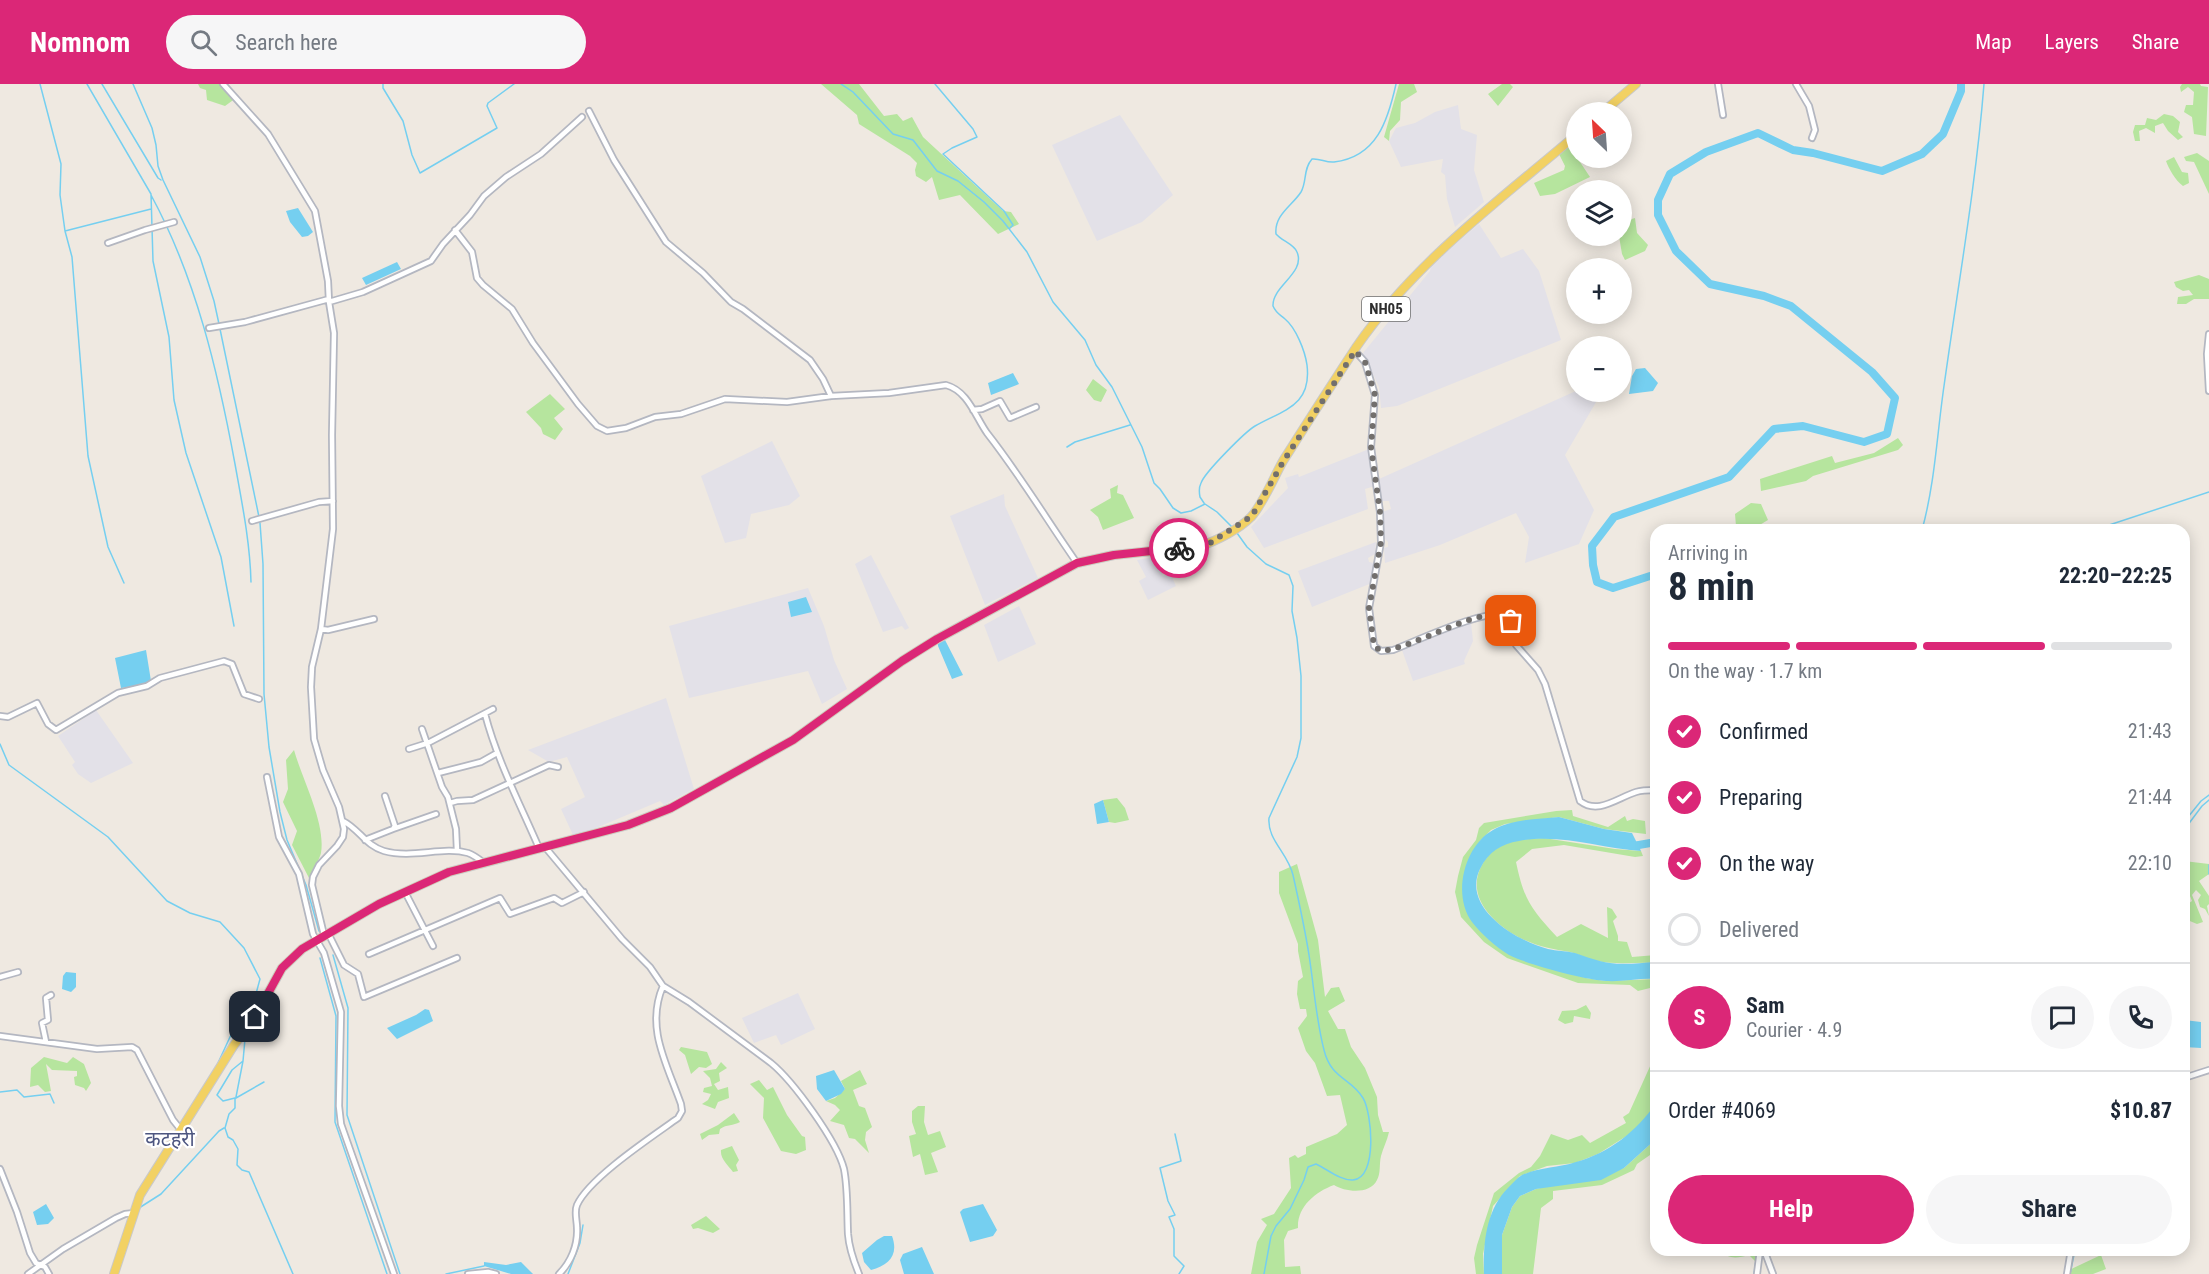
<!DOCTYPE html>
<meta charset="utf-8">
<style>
body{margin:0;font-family:"Roboto Condensed","Noto Sans Devanagari",sans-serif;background:#f6f6f7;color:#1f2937;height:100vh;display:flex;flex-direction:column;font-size:22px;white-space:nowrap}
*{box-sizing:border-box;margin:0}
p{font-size:20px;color:#747a83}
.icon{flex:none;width:33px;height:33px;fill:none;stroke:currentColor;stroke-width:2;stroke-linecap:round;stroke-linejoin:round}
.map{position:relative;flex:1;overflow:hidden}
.panel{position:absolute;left:1650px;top:440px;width:540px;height:732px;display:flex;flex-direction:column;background:#fff;border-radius:18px;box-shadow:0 3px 15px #0003}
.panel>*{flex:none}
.needle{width:39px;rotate:335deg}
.controls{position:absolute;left:1566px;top:18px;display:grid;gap:12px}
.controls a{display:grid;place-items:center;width:66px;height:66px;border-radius:50%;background:#fff;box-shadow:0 3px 15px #0003;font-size:30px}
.pin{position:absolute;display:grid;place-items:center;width:51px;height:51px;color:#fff;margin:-26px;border-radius:12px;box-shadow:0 3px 9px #0006}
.courier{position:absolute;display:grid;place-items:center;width:60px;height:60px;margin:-30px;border:4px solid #db2777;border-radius:50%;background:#fff;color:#222;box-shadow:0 2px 8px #0007}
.summary em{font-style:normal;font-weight:700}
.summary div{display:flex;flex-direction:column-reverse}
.summary{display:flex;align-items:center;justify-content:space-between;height:102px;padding:0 18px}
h1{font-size:39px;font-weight:700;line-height:45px}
.bar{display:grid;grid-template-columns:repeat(4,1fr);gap:9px 6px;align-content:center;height:72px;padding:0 18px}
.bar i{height:8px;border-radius:4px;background:#e0e1e3}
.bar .active{background:#db2777}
.bar p{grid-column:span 4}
.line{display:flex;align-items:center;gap:15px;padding:0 18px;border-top:2px solid #e0e1e3}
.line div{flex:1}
.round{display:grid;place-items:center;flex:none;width:63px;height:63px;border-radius:32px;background:#f6f6f7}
ol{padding:0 18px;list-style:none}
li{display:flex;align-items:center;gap:18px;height:66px}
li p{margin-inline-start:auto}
li .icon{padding:6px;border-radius:50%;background:#db2777;color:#fff;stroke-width:4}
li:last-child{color:#747a83}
li i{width:33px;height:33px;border:3px solid #e0e1e3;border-radius:50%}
.button{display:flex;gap:12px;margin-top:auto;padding:12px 18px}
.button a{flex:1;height:69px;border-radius:36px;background:#db2777;color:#fff;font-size:24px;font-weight:700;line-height:69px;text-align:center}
.button a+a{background:#f6f6f7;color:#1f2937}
header{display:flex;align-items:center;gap:36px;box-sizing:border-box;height:84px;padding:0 30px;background:#db2777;color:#fff}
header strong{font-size:28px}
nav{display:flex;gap:33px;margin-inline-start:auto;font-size:21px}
.search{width:420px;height:54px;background:#f6f6f7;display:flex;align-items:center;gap:15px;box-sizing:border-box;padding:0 21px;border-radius:33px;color:#747a83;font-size:22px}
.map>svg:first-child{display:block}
.industrial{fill:#e3e1e8}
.green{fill:#b6e59e}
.water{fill:#75cff0}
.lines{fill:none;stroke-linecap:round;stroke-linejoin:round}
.stream{stroke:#75cff0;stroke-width:1.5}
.river{stroke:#75cff0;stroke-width:8}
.minor-casing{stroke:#b4b7c1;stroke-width:8}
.primary-casing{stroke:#c9c9c9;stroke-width:10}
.minor{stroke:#fff;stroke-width:4.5}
.primary{stroke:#f2d163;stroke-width:8}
.done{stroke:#726f6d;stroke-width:6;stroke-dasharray:0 10.8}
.route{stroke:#db2777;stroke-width:8}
.labels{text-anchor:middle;stroke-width:4.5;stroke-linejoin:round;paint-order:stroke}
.shield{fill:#fff;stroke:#6d6d6d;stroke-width:1.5}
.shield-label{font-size:15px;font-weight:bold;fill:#2e2e2e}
.quarter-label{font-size:20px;fill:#4d5680;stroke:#fff}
</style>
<header>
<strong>Nomnom</strong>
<div class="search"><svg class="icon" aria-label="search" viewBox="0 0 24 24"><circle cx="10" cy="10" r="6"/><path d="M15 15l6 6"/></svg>Search here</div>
<nav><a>Map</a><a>Layers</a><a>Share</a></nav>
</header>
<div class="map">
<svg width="2209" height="1190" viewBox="0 0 2209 1190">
<rect width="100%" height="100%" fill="#efe9e1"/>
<!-- industrial -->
<path class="industrial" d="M1458 21 1461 45 1477 51 1474 86 1484 118 1455 143 1447 115 1445 91 1441 88 1443 75 1401 83 1389 57 1396 44 1415 39 1435 28Z
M1120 31 1173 111 1142 138 1097 157 1052 61Z
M1479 140 1501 174 1523 165 1539 187 1561 256 1397 322 1381 324 1379 303 1363 269 1430 187 1431 181Z
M1576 307 1602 308 1565 371 1594 426 1579 460 1525 479 1529 453 1516 429 1440 461 1385 479 1384 464 1388 463V458L1384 454 1382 428 1391 425 1389 417H1381L1379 395Z
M772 357 800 412 789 421 751 430 746 454 725 459 701 392Z
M1369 365 1374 389 1371 393V397L1375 402 1365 405 1368 425 1264 464 1251 443 1288 404 1285 394 1298 390 1299 393Z
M1004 410 1005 422 1038 494 985 521 950 432Z
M1376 458 1375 470 1368 474 1369 478 1374 479 1372 499 1312 523 1298 487Z
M871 471 909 544 905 546 902 542 883 548 855 480Z
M1155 473 1163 492 1170 489 1176 502 1148 516 1139 497 1146 493 1137 476Z
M808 504 824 542 834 576 847 605 822 620 808 587 689 614 669 542Z
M1019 522 1036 560 998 578 984 541Z
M1471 539 1473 557 1464 577 1465 580 1413 597 1402 566 1440 549Z
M666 614 694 705 664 721 660 717 596 744 573 751 561 725 585 713 567 673 549 678 528 666Z
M96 626 133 679 91 699 78 690 72 681 75 678 58 652Z
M798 909 815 945 781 961 776 951 754 959 742 934Z"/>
<!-- green -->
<path class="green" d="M198 0H223L236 14 225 22 207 16 206 6 200 4Z
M821 0H859L884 32 897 30 903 37 912 33 923 53 1003 127 1011 128 1019 140 998 150 960 111 939 116 932 93 926 98 916 92 915 86 917 79 910 72 859 40 857 31Z
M1399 0H1414L1417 8 1401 18 1400 36 1390 47 1389 57 1384 53Z
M1502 0H1510L1513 3 1498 22 1488 10Z
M2182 0H2200L2201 2 2208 3 2206 52 2194 50 2192 33 2184 28 2186 21H2193L2194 8 2188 3 2181 8 2180 3Z
M2164 30 2173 32 2180 38 2178 48 2183 53 2178 56 2168 47 2163 39 2155 42V49L2146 44 2139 47 2140 57H2135L2133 48 2135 41H2145L2147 34 2156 36Z
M1568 60 1590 93 1555 110 1540 112 1534 99 1564 86 1565 82 1559 70Z
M2197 69 2209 77V110L2194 78 2186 77 2184 73Z
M2174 73 2182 88 2188 89 2189 99 2183 102C2175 96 2169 85 2166 77Z
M1635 134 1637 149 1648 161 1645 167 1625 176 1622 170 1619 152H1622V138Z
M2199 191 2209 195V215H2194L2186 220H2177L2178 213 2193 211 2189 206 2183 207 2176 203 2174 198Z
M1093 295 1107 306 1101 318 1094 316 1086 306Z
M550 310 565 325 554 334 563 345 555 356 543 350 541 344 526 328Z
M1898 354 1903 361 1898 366 1813 392 1806 397 1761 407 1760 395 1832 372 1835 379 1874 369Z
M1118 401 1117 409 1123 411 1134 434 1103 446 1098 433 1090 426 1111 414 1110 405Z
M1751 419 1761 420 1768 436C1756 443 1749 448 1736 442L1735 430Z
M294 666C302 695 326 739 321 769 319 777 312 787 309 794L292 761 297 747 283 718 288 705 286 676Z
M1117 714 1125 724 1129 736 1115 739 1109 738 1103 716Z
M1572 726 1573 732 1608 743 1625 732 1627 737 1633 735 1645 737 1646 750 1604 745 1559 733 1505 740 1491 746 1480 757 1463 798 1510 871 1586 894 1605 897 1656 895V919L1650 904 1638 907 1630 901 1578 899 1507 874 1484 858 1461 833 1455 808 1458 792 1463 773 1476 756 1479 744 1484 739 1556 727Z
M1544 754 1615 765 1641 767 1643 772 1635 773 1564 761 1532 765 1516 778C1524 816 1531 825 1557 853L1581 840 1608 854 1607 823 1612 825 1617 833 1613 837 1618 852V857L1627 858 1632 873 1656 871V879C1636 878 1617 881 1596 877 1587 875 1579 870 1570 868 1550 865 1531 861 1513 850 1489 835 1465 809 1483 779 1488 771 1494 765 1503 761 1515 755 1531 755 1544 754Z
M2184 777 2209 780V790L2199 797 2209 812V820L2207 822 2209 832 2205 825 2200 823 2198 816 2201 811 2196 806 2192 811 2203 838 2197 840 2185 835 2186 821 2192 817 2184 797Z
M1297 780 1318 856 1325 913 1331 904 1339 903 1345 917 1328 927 1338 945H1345L1351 963 1365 984 1377 1013 1378 1031 1383 1048H1389C1387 1057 1383 1064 1381 1072 1379 1080 1381 1089 1377 1096 1370 1111 1345 1108 1334 1101 1315 1108 1297 1123 1298 1144L1288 1147 1284 1156 1285 1183 1300 1182 1301 1190H1251L1257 1158 1267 1141 1261 1135 1274 1130 1291 1104 1289 1074 1295 1071 1298 1074 1306 1070V1063L1337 1050 1347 1041 1340 1011 1327 1012 1315 979 1306 967 1298 944 1307 932 1306 925H1300L1297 910 1298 897 1303 893 1298 867V860L1279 809V788Z
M1586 921 1591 929 1590 935 1574 932 1573 938 1565 940 1558 936 1562 927 1576 926Z
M681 963 707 968 712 980 706 984 699 983 691 990 685 971 679 966Z
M1656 969V1019L1646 1035 1633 1048 1598 1070 1575 1079 1547 1082 1520 1092 1493 1122 1483 1170 1484 1190H1476L1474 1174 1477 1161 1494 1109 1519 1089 1531 1083 1540 1072 1551 1050 1568 1056 1582 1051 1590 1059 1626 1039 1623 1033 1629 1029Z
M44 973 67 979 73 973 84 980 91 999 86 1007 84 1004 75 1001 74 993 77 992V987L52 986 46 980 51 1007 45 1008 38 1001 30 1003 31 984Z
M721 978 727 984 719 989 720 997 714 1000 718 1006 728 1003 729 1014 718 1018 715 1025 702 1020 708 1016 711 1010 703 1008 704 1004 712 1002 710 994 703 987 716 985Z
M860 986 867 1000 853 1006 859 1022 865 1024 872 1043 866 1048 865 1056 869 1069 855 1055 849 1054 844 1041 830 1037 840 1026 835 1021 826 1017 835 1014 845 1005 841 997Z
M759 996 767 1006 773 1003 787 1031 802 1052 805 1053 806 1066 796 1070 781 1067 763 1034 764 1014 750 1000Z
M918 1022H925L924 1038 928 1051 940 1047 946 1063 931 1069 938 1088 925 1091 920 1070 913 1073 909 1052 916 1050 912 1038V1027Z
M734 1029 740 1038C733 1042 727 1040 720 1045L719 1050 709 1051 702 1056 700 1050 718 1041Z
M1656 1055V1076L1650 1071 1637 1080 1634 1086 1602 1101 1553 1107V1115L1541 1124 1533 1190H1502V1151L1512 1123 1520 1112 1536 1105 1624 1084Z
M732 1062 739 1076 736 1081 738 1087 733 1088C728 1081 720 1075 721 1066Z
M706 1132 720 1145 713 1149 698 1144 693 1145 691 1141Z
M1720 1166H1752L1759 1173 1758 1180 1749 1171C1738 1174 1728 1176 1720 1166Z
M2101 1171 2106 1185 2093 1190H2067V1187Z"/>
<!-- water -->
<path class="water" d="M298 124 313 148 308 152 302 153 290 138 286 127Z
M397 178 401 185 366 201 362 194Z
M1645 284 1658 299 1653 307 1629 310 1632 292 1636 285Z
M1013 289 1019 300 991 311 988 299Z
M806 513 812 528 791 533 788 518Z
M945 556 963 591 952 595 938 562V559Z
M146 566 151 597 140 602 121 604 115 574Z
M1103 716 1109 738 1097 740 1094 720Z
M1559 733 1604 745 1632 749 1641 767C1600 764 1559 749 1519 757 1501 760 1488 768 1480 785 1461 824 1517 857 1548 865 1557 867 1566 867 1575 869 1587 873 1597 877 1610 879 1625 881 1640 879 1655 878L1656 895C1639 894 1623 898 1606 897 1586 896 1526 880 1509 871 1496 863 1481 850 1472 838 1452 811 1464 762 1493 746 1512 735 1538 735 1559 733Z
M66 888 76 889V903L71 908 62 905 63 892Z
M425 925 429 926 433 937 397 955 387 944 416 931Z
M2184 936 2201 938V964L2184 963Z
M834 986 845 1005 841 1010 826 1017 817 1005 816 992Z
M1656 1019V1055L1624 1084 1601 1096 1536 1105 1520 1112 1512 1123 1502 1151V1190H1484C1483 1159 1486 1126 1508 1104 1513 1099 1517 1094 1522 1091 1540 1083 1558 1084 1576 1078 1609 1069 1637 1047 1656 1019Z
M46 1120 54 1134 48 1140 37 1141 33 1128Z
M983 1120 997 1146 993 1152 970 1158 960 1128 963 1125Z
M884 1152H892C899 1171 889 1181 871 1186L864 1178 862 1169 877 1156Z
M922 1163 934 1190H904L900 1176 903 1170Z
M484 1178 506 1181 521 1178 533 1190H511L484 1182Z"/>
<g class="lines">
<!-- stream -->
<path class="stream" d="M40 0 61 80 60 111 65 147 72 173 88 372 108 463 124 499
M87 0 151 110 153 177 169 253 174 316 186 369 221 473 234 542
M102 0 158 94 161 96
M133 0 152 44 156 61 158 82 163 96 200 173 214 217 219 240
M383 0V4L403 37 412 71 420 89 497 44 487 22 488 19 514 0
M841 0 853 8 893 50 913 56 937 87 958 97 984 118 1003 137 1027 168 1053 218 1085 256 1096 281 1112 303 1142 363 1154 399 1160 405 1173 424 1181 429 1191 427 1205 420 1217 428 1232 443
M935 0 973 45 977 53 952 64 943 70 1004 127 1013 141 1010 144
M151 111C196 194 218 288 235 380 242 419 250 458 251 498
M65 147 151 125
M220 245 259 433
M1067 363 1075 358 1130 341
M1204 419 1200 413C1199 408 1199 403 1201 399 1205 388 1245 348 1255 342 1283 326 1312 322 1307 281 1305 267 1296 244 1285 235 1279 230 1276 229 1273 222 1272 202 1306 189 1297 168 1294 160 1282 157 1276 150 1274 131 1292 122 1301 108 1307 98 1303 85 1312 75 1320 74 1326 79 1334 78 1377 73 1388 36 1396 0
M260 439 263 480 264 610 269 663 280 728 287 756 306 801 319 847
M1922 446C1935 399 1937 350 1944 302 1958 201 1976 101 1984 0
M2094 446 2209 408
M1237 449 1247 463 1266 480 1289 491 1293 502 1292 527 1297 554 1301 592V654L1297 673 1269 734C1267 756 1288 769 1293 791 1299 818 1305 845 1309 871 1314 903 1316 935 1324 966 1331 995 1351 994 1363 1014 1372 1029 1378 1094 1353 1096 1341 1097 1327 1085 1316 1080L1308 1083 1304 1096 1290 1125 1276 1142 1271 1152 1264 1190
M0 660 9 681 108 753 167 817 190 829 220 838 244 864 260 895 254 917 230 953 218 979
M2184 738 2201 717 2209 711
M2184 746 2202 722 2209 716
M2209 781V790
M333 871 348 924 347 1031 400 1190
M320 874 336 932 335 1038 387 1190
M271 915 245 955 243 977 232 986 217 1011 223 1017 235 1014V1024L229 1030 225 1044 228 1053 233 1056 238 1065 237 1081 242 1086 249 1088 293 1190
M0 1008 17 1006 24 1013 50 1010 54 1019
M236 1013 243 977
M236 1014 264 998
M1175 1050 1181 1077 1160 1084 1168 1117 1175 1131 1169 1133 1174 1145V1172L1184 1182 1179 1190
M139 1124 161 1110 219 1047 224 1044
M446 1190 484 1182
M568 1190 580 1159 583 1141
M1754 1190 1757 1170
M2070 1190 2075 1166"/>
<!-- river -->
<path class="river" d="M1656 494 1650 492 1613 504 1597 498 1593 481 1592 462 1614 433 1729 393 1774 345 1803 342 1864 358 1887 350 1895 314 1872 288 1791 222 1764 212 1710 200 1676 167 1658 131V116L1670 90 1706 68 1758 49 1793 66 1813 69 1882 87 1922 70 1943 50 1961 7V0
M1628 761 1633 762 1656 758"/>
<!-- minor casing -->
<g class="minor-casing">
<path id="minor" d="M223 0 268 50 315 127 328 197 329 218 334 249 332 351 333 445 321 545 312 583 311 603 314 655 323 686 339 723 344 745 343 753 337 762 319 781 313 793 312 801 324 851
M1718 0 1723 31
M1796 0 1809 22 1815 46 1812 54
M589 27 614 76 666 158 703 189 731 218 743 225 810 276 823 295 831 312
M455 146 472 168 477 194 483 201 512 225 533 259 578 320 597 342 607 347 626 344 655 333 681 330 725 315 787 318 831 312 889 309 946 301C968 307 975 332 987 349 1020 391 1047 436 1077 479
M108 159 145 146 174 138
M329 218 363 208 431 177 443 160 470 131 484 112 506 93 541 70 582 33
M209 244 245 238 329 215
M2209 250 2207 270 2209 307
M1355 267 1365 278 1375 311 1371 363 1380 428 1381 458 1369 524 1374 562 1381 567 1393 566C1419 556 1487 523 1512 531L1516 561 1538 586 1545 600 1580 717C1598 731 1617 714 1636 708 1642 706 1650 706 1656 706
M973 326 982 325 1000 317 1010 334 1036 323
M252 437 319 418 333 417
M321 545 328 546 374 535
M485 630C497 676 520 720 539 764
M0 632 8 633 37 619 48 640 56 646 118 609 147 602 160 594 224 577 232 580 244 610 259 615
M422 645 442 703 448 713 456 745 457 767
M409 665 428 659 493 625
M438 689 481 678 497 669
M267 693 279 753 299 790 313 850 324 869 341 928 339 1022 341 1040 394 1190
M450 719 457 717 473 716 549 681 558 683
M343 737C359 745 366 762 384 767 413 775 442 762 468 769 474 771 479 775 484 779
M393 745 436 730
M365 756 393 745 395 742 385 712
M545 763 622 855 650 883 663 902 689 918 771 979C793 997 837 1057 844 1085 848 1105 847 1129 848 1150 849 1163 854 1178 859 1190
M405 808 433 862
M328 849 344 881 358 890 364 913 457 874
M369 870 500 814 510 830 554 814 562 819 584 808
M0 893 18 888
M0 952 97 965 132 963 137 966 173 1036 181 1046
M46 958 42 939 48 936 46 914 51 911
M2184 994 2209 986
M0 1085 17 1128 30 1169 36 1179 45 1183 49 1190
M1764 1166 1773 1190
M28 1190 63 1165 116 1134 125 1130 134 1129
M468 1190 488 1188 496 1190
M559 1190C571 1178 578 1161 577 1144 577 1136 574 1128 577 1121 589 1094 653 1052 678 1034L682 1027 681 1020C667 980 645 944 663 902
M1757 1190 1760 1166
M2067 1190 2071 1166"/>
</g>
<!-- primary casing -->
<g class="primary-casing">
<path id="primary" d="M1603 28 1636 0
M114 1190 140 1111 234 961 255 933 282 884 302 865 379 820 449 788 628 741 671 724 793 656 902 577 937 555 1077 479 1114 471 1200 462C1217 457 1239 445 1251 433 1263 420 1274 393 1283 377 1307 339 1332 300 1357 262 1415 178 1500 116 1576 51"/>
</g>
<!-- minor -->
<use href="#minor" class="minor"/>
<!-- primary -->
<use href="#primary" class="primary"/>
</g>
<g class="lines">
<!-- done -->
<path class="done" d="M1179 464 1210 459 1252 432 1283 378 1355 267 1365 278 1375 311 1371 363 1380 428 1381 458 1369 524 1374 562 1381 567C1416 564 1480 521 1512 531L1511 537"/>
<!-- route -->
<path class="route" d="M255 933 282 884 302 865 379 820 449 788 628 741 671 724 793 656 902 577 937 555 1077 479 1114 471 1179 464"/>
</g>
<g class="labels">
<!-- shield labels -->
<rect class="shield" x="1362" y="213" width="48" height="24" rx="4.5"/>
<g class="shield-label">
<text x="1386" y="230">NH05</text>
</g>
<!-- quarter labels -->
<g class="quarter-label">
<text x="170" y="1062">कटहरी</text>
</g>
</g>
</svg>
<div class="controls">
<a><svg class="needle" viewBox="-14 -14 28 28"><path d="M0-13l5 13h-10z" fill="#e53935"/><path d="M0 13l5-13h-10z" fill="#747a83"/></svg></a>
<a><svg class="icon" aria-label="layers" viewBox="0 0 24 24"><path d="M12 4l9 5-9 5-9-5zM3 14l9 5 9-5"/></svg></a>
<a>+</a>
<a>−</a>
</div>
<div class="pin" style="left:1511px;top:537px;background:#ea580c"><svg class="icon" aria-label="bag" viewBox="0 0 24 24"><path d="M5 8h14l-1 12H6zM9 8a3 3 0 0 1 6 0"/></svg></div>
<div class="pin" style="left:255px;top:933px;background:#1f2937"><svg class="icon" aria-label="home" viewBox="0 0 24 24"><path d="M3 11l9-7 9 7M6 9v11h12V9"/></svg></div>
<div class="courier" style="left:1179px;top:464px"><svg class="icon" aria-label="bike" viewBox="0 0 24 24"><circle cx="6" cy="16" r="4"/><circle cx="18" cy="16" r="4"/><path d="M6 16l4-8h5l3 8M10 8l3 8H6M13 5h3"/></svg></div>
<section class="panel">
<div class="summary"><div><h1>8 min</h1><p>Arriving in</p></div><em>22:20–22:25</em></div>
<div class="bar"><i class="active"></i><i class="active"></i><i class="active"></i><i></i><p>On the way · 1.7 km</p></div>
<ol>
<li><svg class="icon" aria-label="check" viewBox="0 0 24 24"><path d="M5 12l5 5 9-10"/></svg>Confirmed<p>21:43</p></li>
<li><svg class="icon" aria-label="check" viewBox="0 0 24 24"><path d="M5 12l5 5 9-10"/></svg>Preparing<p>21:44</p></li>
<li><svg class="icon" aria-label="check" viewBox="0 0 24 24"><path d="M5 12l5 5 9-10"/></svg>On the way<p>22:10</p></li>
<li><i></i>Delivered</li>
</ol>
<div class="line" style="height:108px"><b class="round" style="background:#db2777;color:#fff">S</b><div><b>Sam</b><p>Courier · 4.9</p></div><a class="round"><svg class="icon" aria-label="chat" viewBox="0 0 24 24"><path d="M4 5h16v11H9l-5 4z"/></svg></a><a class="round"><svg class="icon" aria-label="phone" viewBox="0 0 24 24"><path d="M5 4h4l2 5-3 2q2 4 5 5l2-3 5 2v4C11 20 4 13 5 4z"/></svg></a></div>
<div class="line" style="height:78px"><div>Order #4069</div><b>$10.87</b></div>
<div class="button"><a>Help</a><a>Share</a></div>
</section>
</div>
